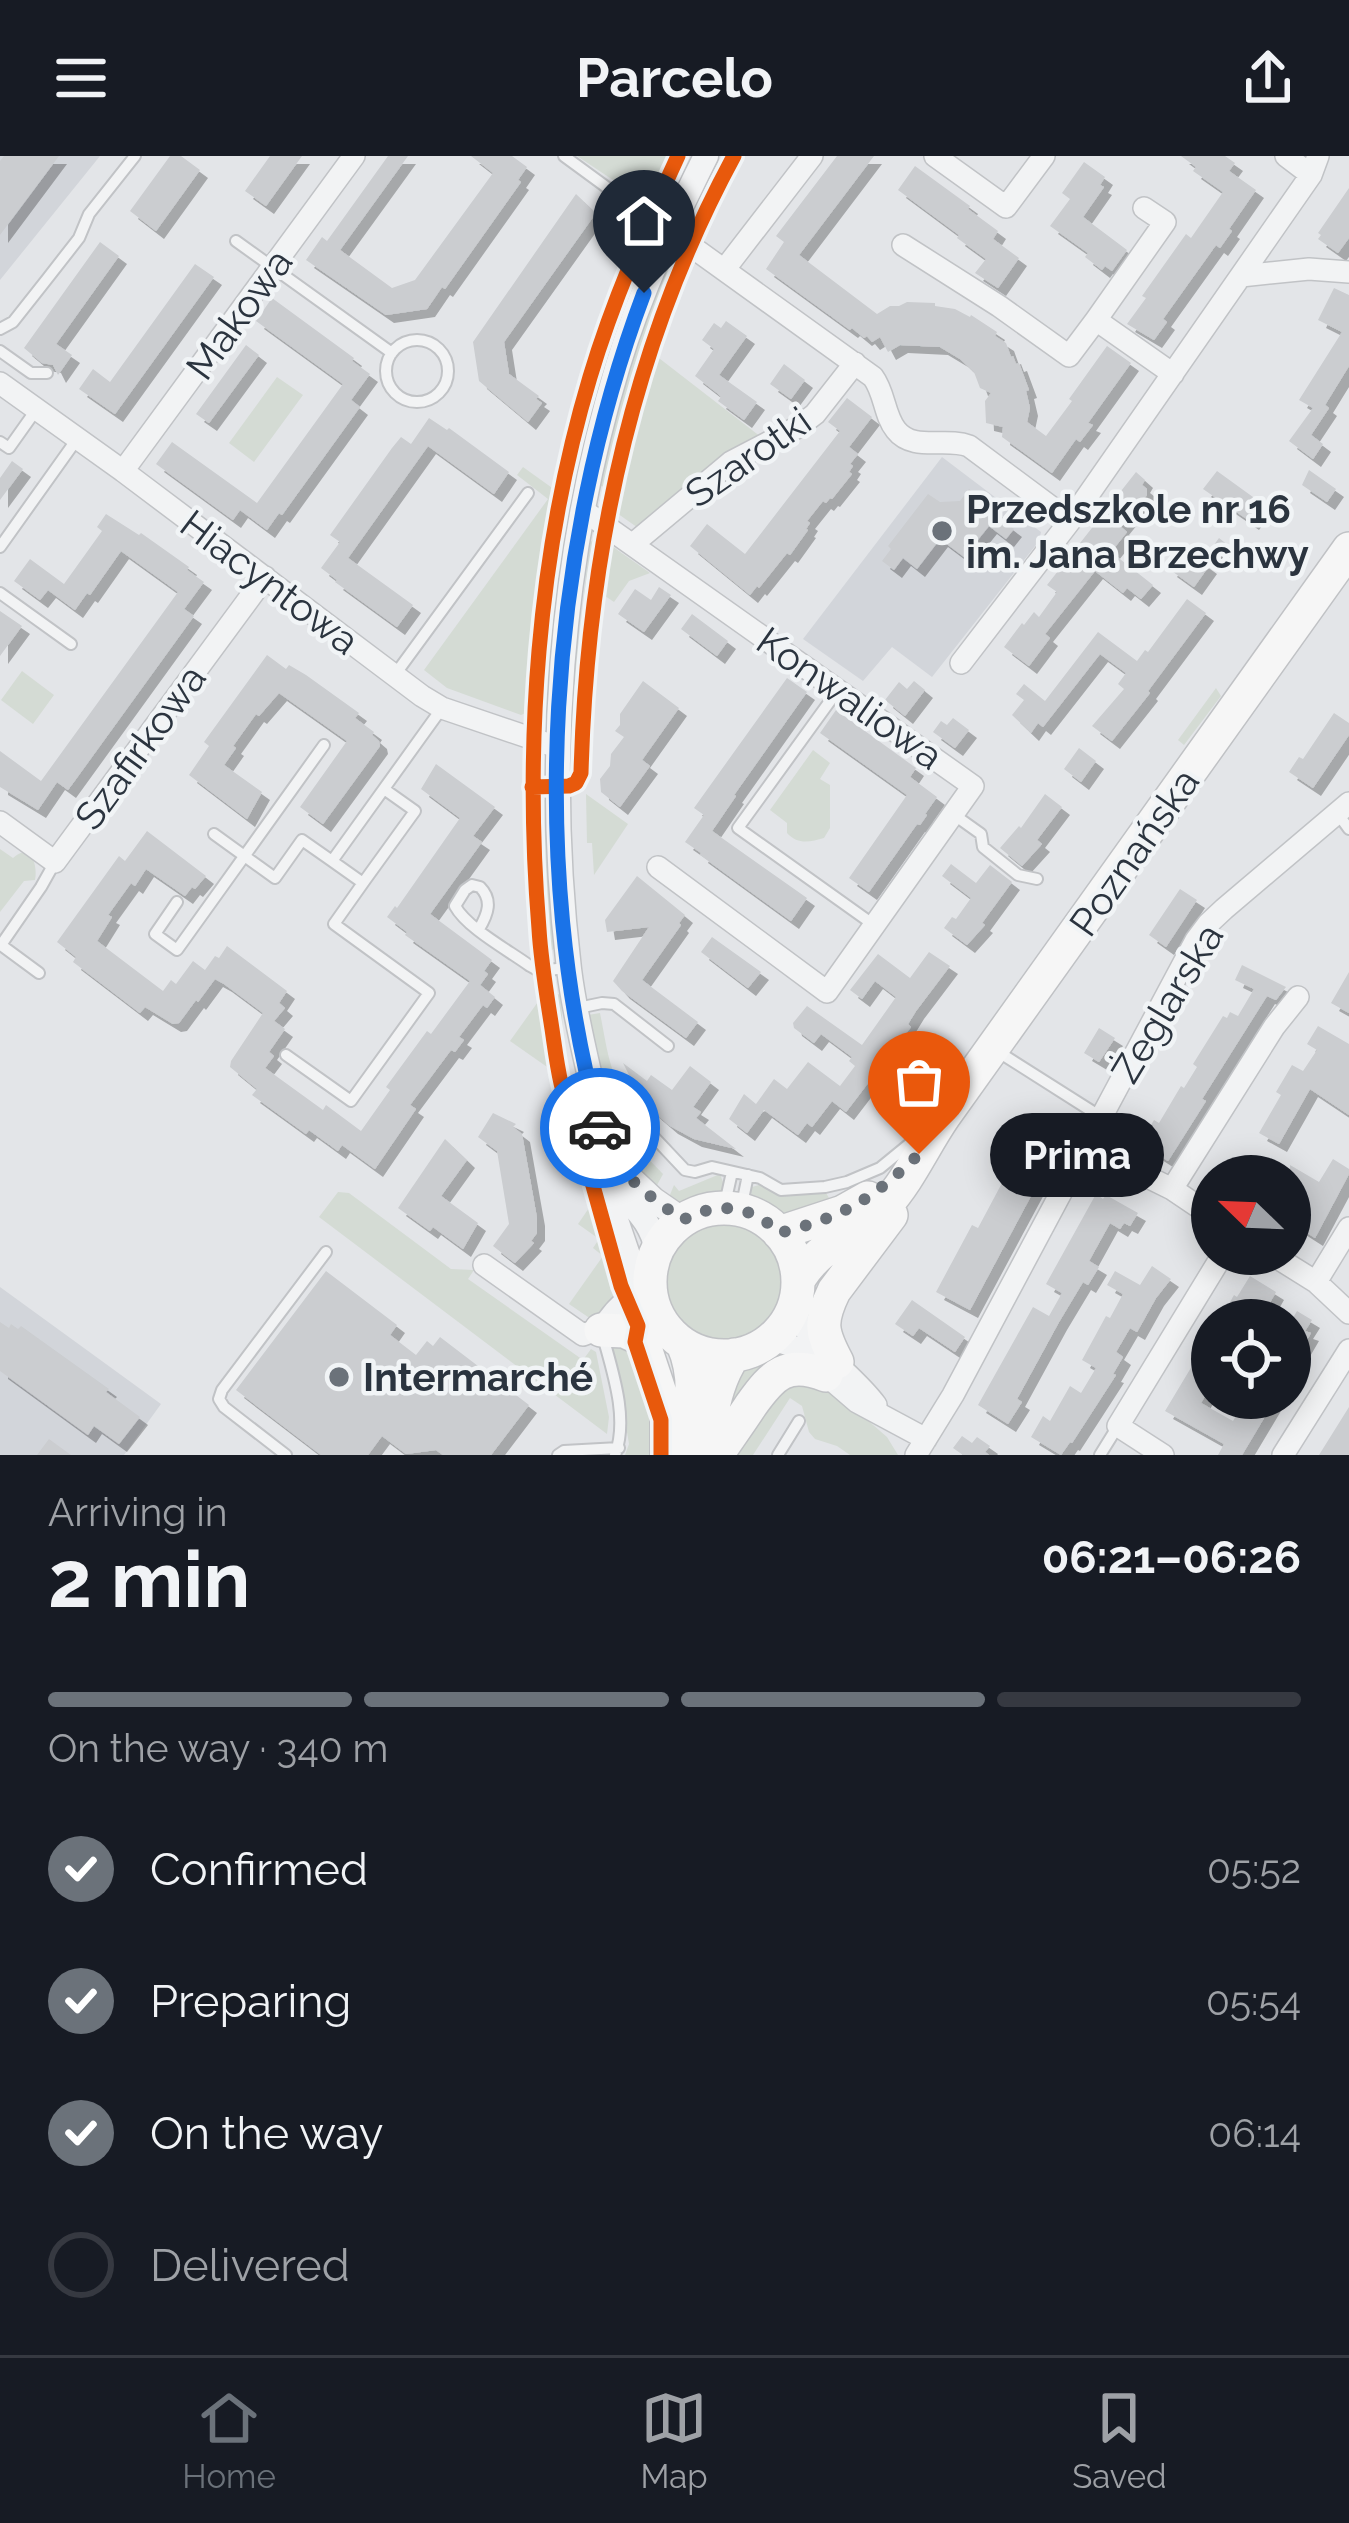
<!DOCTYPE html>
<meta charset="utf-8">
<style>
body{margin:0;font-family:Raleway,sans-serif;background:#242831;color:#f1f3f6;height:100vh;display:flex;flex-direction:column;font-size:45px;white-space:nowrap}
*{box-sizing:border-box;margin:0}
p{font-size:39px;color:#9ea1a6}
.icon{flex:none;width:66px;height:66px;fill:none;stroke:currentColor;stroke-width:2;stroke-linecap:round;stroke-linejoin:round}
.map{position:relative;height:1299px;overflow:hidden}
.panel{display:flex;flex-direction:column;background:#171b24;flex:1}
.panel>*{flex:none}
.needle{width:78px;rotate:293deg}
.fabs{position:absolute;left:1191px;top:999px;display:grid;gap:24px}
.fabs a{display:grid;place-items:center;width:120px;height:120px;border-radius:50%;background:#171b24;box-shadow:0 6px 30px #0003;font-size:60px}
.pin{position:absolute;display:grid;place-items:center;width:102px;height:102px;color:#fff;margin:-123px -51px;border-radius:50% 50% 50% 0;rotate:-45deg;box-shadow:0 0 12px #0007}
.pin .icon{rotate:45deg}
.courier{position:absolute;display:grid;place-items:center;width:120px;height:120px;margin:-60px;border:9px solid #1a73e8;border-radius:50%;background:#fff;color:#222;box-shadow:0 3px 15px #0007}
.bubble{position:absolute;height:84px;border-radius:42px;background:#171b24;box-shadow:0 6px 30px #0003;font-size:39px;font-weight:700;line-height:84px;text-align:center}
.headline em{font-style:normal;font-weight:700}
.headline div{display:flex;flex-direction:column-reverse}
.headline{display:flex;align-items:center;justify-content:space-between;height:204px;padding:0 48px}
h1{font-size:78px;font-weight:700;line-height:90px}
.bar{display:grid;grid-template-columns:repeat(4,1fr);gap:18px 12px;align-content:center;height:144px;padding:0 48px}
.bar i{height:15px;border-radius:9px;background:#363941}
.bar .current{background:#6b727a}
.bar p{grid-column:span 4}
ol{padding:0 48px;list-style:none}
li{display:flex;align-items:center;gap:36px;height:132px}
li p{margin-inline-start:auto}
li .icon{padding:12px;border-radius:50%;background:#6b727a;color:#fff;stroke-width:4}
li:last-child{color:#9ea1a6}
li i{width:66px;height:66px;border:6px solid #363941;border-radius:50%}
header{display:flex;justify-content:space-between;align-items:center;height:156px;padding:0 48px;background:#171b24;font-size:54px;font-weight:700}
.tab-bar{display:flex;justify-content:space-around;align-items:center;height:168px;border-top:3px solid #363941;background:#171b24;font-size:33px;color:#9ea1a6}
.tab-bar a{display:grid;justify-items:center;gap:6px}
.tab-bar .current{color:#6b727a}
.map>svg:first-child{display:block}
.built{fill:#d2d5da}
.green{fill:#d4dbd4}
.building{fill:#cbcdd0;filter:url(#shadow)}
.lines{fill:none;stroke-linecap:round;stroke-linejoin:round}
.service-casing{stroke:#c1c3c6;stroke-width:14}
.minor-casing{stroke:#c1c3c6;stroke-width:24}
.tertiary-casing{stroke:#c1c3c6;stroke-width:27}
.primary-casing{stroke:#c0c2c5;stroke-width:36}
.service{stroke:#f2f3f4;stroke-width:10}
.minor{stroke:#f2f3f4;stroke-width:21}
.tertiary{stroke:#f2f3f4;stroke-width:24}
.primary{stroke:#f6f6f6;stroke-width:33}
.cycleway-casing{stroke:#f1f4f6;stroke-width:22}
.cycleway{stroke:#e8590c;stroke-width:15}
.done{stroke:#6b727a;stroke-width:12;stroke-dasharray:0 21.6}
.route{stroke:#1a73e8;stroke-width:15}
.poi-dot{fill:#6b727a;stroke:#f1f4f6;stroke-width:4.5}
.labels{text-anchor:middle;stroke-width:9;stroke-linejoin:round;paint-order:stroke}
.street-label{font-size:39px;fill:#2b343f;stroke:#f1f4f6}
.poi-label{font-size:39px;font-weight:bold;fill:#2b343f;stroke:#f1f4f6;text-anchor:start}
</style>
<header><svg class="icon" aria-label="menu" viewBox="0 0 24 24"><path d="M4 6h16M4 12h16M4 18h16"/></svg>Parcelo<svg class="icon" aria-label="share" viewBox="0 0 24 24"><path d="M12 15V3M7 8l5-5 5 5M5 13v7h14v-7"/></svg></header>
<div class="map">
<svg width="1349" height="1299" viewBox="0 0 1349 1299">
<defs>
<filter id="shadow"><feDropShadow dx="8" dy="8" stdDeviation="0" flood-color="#0004"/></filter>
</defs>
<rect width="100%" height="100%" fill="#e3e5e8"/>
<!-- built -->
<path class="built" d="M0 0H100L0 124Z
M942 301 1041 376 1039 385 932 521 892 491 863 525 803 483Z
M0 1131 161 1248 124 1299H0Z"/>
<!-- green -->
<path class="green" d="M577 0H671L649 48Z
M664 39 671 42 669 48 659 54 650 73V92L633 128 596 240 586 243 625 125Z
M684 99 634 231 611 331 599 330C615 252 640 180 668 106Z
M655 199 761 281 641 374 614 355 643 235Z
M277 221 303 239 254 306 229 287Z
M523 311 555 334 539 446 528 556 521 559 447 532 424 514 548 343 517 319Z
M565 333 574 335 558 447 547 560 537 571 543 489Z
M598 377H602L583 530 573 529 590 387Z
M609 388 650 417 629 425 614 446 602 438Z
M22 515 54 539 33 568 1 544Z
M1216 532 1221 540 1184 589 1178 584Z
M571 541H581L579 616 576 621 569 616Z
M813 594 830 607 820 623 830 629V672L824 682C810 686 798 689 787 677V667L770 654Z
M586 638 628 668 594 719 592 687H587Z
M537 644H545L547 712 555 791 544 803 537 714 535 647Z
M0 693 13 702C31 686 38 709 35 724L24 725 0 756Z
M548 835 561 839 564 900 557 892Z
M540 843 550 913 510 885Z
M600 857C608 896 609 925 638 955L630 962 635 974 628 982 663 1018 654 1035C644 1027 633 1020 626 1009 606 976 597 898 588 859Z
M720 1018 724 1029 716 1045 682 1050 667 1046 674 1029 679 1035Z
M759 1029 780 1039 826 1037 836 1053C813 1057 743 1074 752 1031Z
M338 1036 349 1037 451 1113 474 1114 468 1123 583 1204 591 1193 596 1196 609 1261 607 1278 319 1061Z
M589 1052H593L617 1142 594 1161H588L569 1148 603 1100 593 1092 599 1083 578 1068Z
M666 1126a58 58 0 1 1 116 0a58 58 0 1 1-116 0Z
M627 1183 654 1262V1299H625L629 1288 613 1193 616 1185Z
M768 1194H781L803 1203 734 1262 722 1241 743 1209Z
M787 1227 828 1230 887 1281 898 1299H850L837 1290 815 1283 809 1276 802 1250 790 1242 753 1299H736Z"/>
<!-- building -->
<path class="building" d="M4 0H59L0 79V5Z
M170 0H181L200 14 156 75 130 55Z
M270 0H302L266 50 245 35Z
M388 0H408L340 94 392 132 415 124 493 17 471 0H512L527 11 518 24 521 26 445 133 442 131 427 153 386 159 306 104 322 81 327 85Z
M837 0H874L799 99 877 158 890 150H899L907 146 935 147V150L955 153 970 161 971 159 997 176 995 180 1006 187 1011 201 1013 200 1016 208 1019 207 1029 234 1026 235 1030 252 1027 266 1046 280 1072 245 1069 243 1107 190 1131 207 1088 267 1093 269 1080 286 1076 283 1052 317 1002 281 1003 271 986 267 985 245 991 237 980 232 974 216 960 203 940 191 900 189 888 196 880 181 872 186 867 180 864 182 852 172 850 174 766 113 784 86 776 80Z
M1181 0H1225L1235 7 1229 15 1256 34 1229 73 1232 75 1220 92 1216 89 1168 156 1163 163 1167 166 1154 184 1127 168 1146 142 1142 140 1186 78 1191 82 1223 36 1193 15 1196 11Z
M1084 6 1105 21 1100 29 1104 31 1083 61 1127 94 1112 115 1105 110 1102 114 1085 101 1088 97 1050 70 1070 43 1062 37Z
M915 10 970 50 968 53 998 75 993 83 1019 102 998 132 975 117 986 103 957 82 959 79 898 34Z
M1349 32V82L1338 97 1318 83 1321 79 1318 77Z
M576 38 596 57 504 186 509 218 539 240 536 243 542 247 528 266 479 225 473 186Z
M100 86 119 100 56 188 72 199 58 219 53 209 42 207 24 192Z
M195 108 214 121 115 258 79 233 93 213 110 226Z
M1334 132 1349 139V210L1325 249 1329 252 1311 279 1323 288 1313 303 1289 285 1313 252 1299 244 1342 176 1318 164Z
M272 142 354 202 352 205 370 218 351 244 360 251 282 359 279 357 267 374 240 354 233 364 156 308 172 286 257 347 343 228 256 165Z
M726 165 747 180 719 219 757 246 744 264 718 245 721 241 717 237 695 220 714 193 702 184 714 167 721 172Z
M246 189 259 199 209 267 196 258Z
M784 208 805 224 791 243 770 228Z
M847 242 872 261 849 291 858 298 850 308 853 310 849 316 852 318 832 343 830 342 826 347 823 345 807 365 810 367 806 373 808 374 790 399 787 397 759 432 757 430 750 439 690 390 707 368 745 398 840 275 828 266Z
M429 262 447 274 449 272 509 316 494 338 428 290 348 402 413 449 397 471 335 426 337 424 321 412 340 386 330 379 392 292 401 281 411 288Z
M12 305 23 313 0 344V322Z
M1309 314 1336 333 1327 346 1302 329Z
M1217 315 1264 349 1251 366 1203 333Z
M1136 316 1145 324 1142 329 1147 333V339L1121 371 1127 376 1111 396 1153 429 1141 443 1127 432 1123 437 1095 415 1045 478 1050 482 1029 510 1004 491 1022 467 1024 469 1034 456 1039 461 1057 436 1047 429Z
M969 333 999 357 997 360 1014 373 1006 383 989 370 964 401 940 383 917 413 903 402 894 414 882 405 891 393 888 390 928 338 940 346 960 345Z
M106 358 139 379 141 377 189 411 187 414 204 426 184 453 194 460 68 634 57 626 38 654 0 631V595L41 625 178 436 121 395 90 439 87 437 75 454 48 434 40 444 14 425 30 403 64 428 102 375 97 371Z
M1219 382 1229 390 1216 408 1206 400Z
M1184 392 1209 410 1194 431 1169 413Z
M659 431 671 439 644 476 618 458 635 433 651 444Z
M1187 443 1206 457 1148 535 1150 537 1112 585 1092 570 1124 533 1118 528 1126 517 1100 498 1043 571 1038 567 1031 577 1012 559 1024 544 1016 538 1024 528 1045 545 1098 476 1137 505 1145 494 1148 496Z
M0 455 22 470 0 500Z
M692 458 728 485 717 500 681 473Z
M267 499 286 513 289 509 306 519 359 557 355 562 374 576 372 579 379 585 380 590 323 668 300 651 347 585 279 537 259 560 256 558 233 590 236 592 224 609 262 636 247 663 189 619 209 590 204 586Z
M787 522 807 536 734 639 736 640 712 675 807 742 791 765 700 699 701 697 685 686 704 659 694 652Z
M643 525 679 552 642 604 650 610 620 651 601 636 600 623 610 610 611 598 624 581 615 575 620 569V558Z
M914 525 925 534 905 560 885 544 899 526 907 533Z
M836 554 916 612 910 621 937 641 925 658 927 659 920 669 917 668 869 736 849 722 907 639 820 577Z
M1334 557 1349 567V579L1313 632 1289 616 1299 601 1303 603Z
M953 562 969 574 955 592 933 576 941 565 947 569Z
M1079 592 1096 605 1081 626 1064 613Z
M436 608 495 651 473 680 482 686 430 758 492 804 484 815 488 818 480 829 495 841 487 852 483 849 459 881 464 884 455 896 451 894 410 949 416 953 375 1013 342 989 338 995 309 974 306 978 252 939 257 933 230 911 231 905 263 857 224 828 215 823 198 846 196 844 179 867 173 868 145 851 140 857 73 806 76 801 57 786 119 700 125 705 147 675 206 720 195 733 192 731 185 740 146 713 135 730 131 727 108 759 112 761 97 785 163 835 171 824 176 828 193 805 205 814 215 800 219 802 227 790 287 835 279 847 285 852 274 865 285 873 269 896 274 900 265 912 323 954 326 949 361 975 390 934 386 931 427 875 431 878 470 825 405 779 407 776 387 761 395 750 397 752 460 662 421 633Z
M1045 638 1062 651 1037 684 1042 688 1022 710 1000 692 1019 670 1021 672Z
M951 708 976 727 990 709 1012 726 982 767 985 769 967 789 944 772 952 761 956 763 971 742 942 720Z
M637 720 685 759 679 767 681 769 642 824 698 866 686 882 622 835 613 825 649 771 607 776 605 764Z
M1180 733 1197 744 1166 791 1149 779Z
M712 781 761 816 748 832 701 796Z
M929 796 950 810 916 855 908 868 911 871 846 956 832 945 812 971 807 967 798 979 764 954 747 977 729 963 744 938 756 948 774 923 787 933 808 906 840 930 855 910 849 905 852 901 821 878 814 887 794 872 793 867 807 850 862 889 896 841 875 825 862 843 850 834 878 798 910 822Z
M1242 809 1286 831 1276 844 1267 840 1202 943 1206 945 1168 1005 1143 989 1150 978 1147 976 1154 964 1159 967 1181 930 1184 932 1197 911 1193 908 1223 860 1227 862 1230 856 1238 860 1254 833 1235 824Z
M1349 816V857L1331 847Z
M1318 870 1349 888V959L1310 933 1279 988 1259 977 1281 939 1276 936 1292 909 1303 915 1317 894 1307 888Z
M1099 872 1115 882 1099 906 1084 897Z
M623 907 647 925 651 919 672 934 690 910 711 926 693 951 701 956 696 962 736 993 694 983 670 970 649 952 638 937Z
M493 957 516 968 513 971 522 978 537 1062V1077L531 1085 534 1087 515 1107 493 1090 509 1068 497 995 478 981Z
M1026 982 1054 997 970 1154 936 1136 972 1069 978 1072Z
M445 983 467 1004 441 1040 478 1067 463 1093 433 1071 430 1075 398 1052Z
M1228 1003 1257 1020H1218Z
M1333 1003 1349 1013V1018L1315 1082 1290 1066V1009L1319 1026Z
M1096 1038 1103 1043 1106 1039 1138 1057 1130 1070 1124 1067 1120 1073 1110 1067 1089 1105 1099 1111 1088 1129 1083 1126 1059 1166 1017 1243 1022 1246 1008 1268 978 1249 1033 1151 1049 1160 1062 1137 1046 1128Z
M1152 1110 1171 1123 1156 1142 1137 1176 1130 1172 1116 1196 1123 1201 1113 1218 1116 1219 1072 1287 1070 1286 1061 1299 1031 1281 1043 1260 1050 1265 1070 1230 1081 1237 1096 1212 1082 1204 1106 1160 1110 1162 1123 1138 1107 1129 1115 1115 1140 1129Z
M326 1115 397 1169 390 1179 416 1199 427 1185 433 1190 440 1181 529 1249 491 1299H443L436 1294 406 1298 382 1280 368 1299H321L236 1234Z
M1250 1120 1276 1136 1260 1164H1220L1234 1139 1237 1141Z
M912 1144 965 1181 955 1196 919 1172 913 1180 895 1168Z
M1297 1155 1312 1164 1305 1175 1311 1177 1290 1213V1167Z
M0 1166 9 1172 11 1168 18 1173 21 1170 109 1233 106 1236 140 1261 119 1288 94 1270 88 1279 0 1215Z
M1201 1195 1212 1201V1228L1201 1247 1233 1265 1246 1242H1276L1242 1299H1218L1224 1288 1165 1255Z
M1349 1251V1299H1319Z
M962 1280 972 1287 977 1281 990 1290 985 1296 989 1299H963L953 1292Z
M49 1283 71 1299H37Z"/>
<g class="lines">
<!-- service casing -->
<g class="service-casing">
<path id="service" d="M564 0 624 44
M236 85 392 197
M0 173 13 166 47 123 79 82 89 58 135 0
M386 215a31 31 0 1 1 62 0a31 31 0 1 1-62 0Z
M0 195 31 217H47
M0 286 9 292 36 254
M0 391 77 283
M0 437 71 488
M394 520 528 337
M838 534 738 672 874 769
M953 658 981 678 983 691 1018 719 1037 723
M1338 658 1349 673
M214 678 275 722 302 684 332 705 442 552
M363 727 415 655 384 633
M177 746 155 778 177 794 324 589
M479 773C488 758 493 744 480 731L472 729 465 734 455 750C467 772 508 794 530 810L539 815 566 812
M39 817 1 789 41 731 55 706
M578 852 602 847 614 848 668 890
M997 895 1101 961
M286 899 351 945 429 837 334 768 363 727 332 705
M636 962 685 1014 695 1016 712 1011 760 1022 781 1034 825 1031 847 1026 880 1012 913 985
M724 1052 732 1016
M741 1053 748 1019
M602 1177C612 1214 629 1262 615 1299
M286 1299 224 1251 219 1243 222 1234 326 1096
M558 1299 564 1295 619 1292
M778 1299 799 1265
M1100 1299 1118 1270"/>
</g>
<!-- minor casing -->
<g class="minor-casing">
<path id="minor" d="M935 0 1006 51 1044 0
M1286 0 1311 19
M670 75 873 221C885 237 884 259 896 274 913 296 946 281 969 290L1070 365
M903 89 999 150 1069 200 1096 164 1173 218
M724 114 812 0
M1241 120 1309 113 1349 116
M1096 164 1165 66 1144 52
M0 227 123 315 422 540 442 552 557 591
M123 315 354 0
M583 354 973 630 827 836 658 711
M633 388 731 306 798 271 815 258 855 207
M961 507 1070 365 1311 19 1318 0
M0 666 55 706 265 421
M1085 990 1172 1033 1212 1060
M1172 1033 1274 871 1298 841
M1271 1098 1316 1126 1349 1157
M484 1109 583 1179 617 1166 657 1158
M1316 1126 1349 1072
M793 1151C807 1190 852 1216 876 1249
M603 1172C614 1150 636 1139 650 1119
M770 1183 792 1190 857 1246 926 1283
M916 1299 953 1239 1196 784 1208 768 1224 753 1349 647
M1163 1299 1118 1270 1223 1098
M1283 1299 1349 1194"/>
</g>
<!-- tertiary casing -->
<g class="tertiary-casing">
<path id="tertiary" d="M624 1016 654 1044 683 1064
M601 1020 630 1105 631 1141
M657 1094C649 1052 616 1044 607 1009 604 1001 605 991 603 982 593 926 576 871 569 813 545 612 559 404 618 209 640 137 672 68 706 0"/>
</g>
<!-- primary casing -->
<g class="primary-casing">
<path id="primary" d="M650 1126a74 74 0 1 1 148 0a74 74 0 1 1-148 0Z
M779 1077 843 1056 868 1042
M798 1125C818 1088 857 1079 885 1050 909 1024 924 989 944 960L1349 393
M601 1174 624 1175 642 1183 667 1258V1299
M837 1206C821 1176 819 1166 834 1135L891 1059
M705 1286C712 1257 716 1224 734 1199
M683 1297C691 1260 699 1224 683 1188
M717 1299C728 1282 740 1266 751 1249 773 1218 787 1204 826 1219"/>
</g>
<!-- service -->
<use href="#service" class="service"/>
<!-- minor -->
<use href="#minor" class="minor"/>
<!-- tertiary -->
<use href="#tertiary" class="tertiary"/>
<!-- primary -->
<use href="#primary" class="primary"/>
<!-- cycleway casing -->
<g class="cycleway-casing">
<path id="cycleway" d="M532 631 569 630 576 627 581 617C587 402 631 190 734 0
M661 1299V1264L635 1186 638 1170 621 1130 576 969C560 938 557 907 552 873 547 840 541 807 539 773 524 590 537 398 590 221 613 144 645 72 678 0"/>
</g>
<!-- cycleway -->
<use href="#cycleway" class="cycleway"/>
</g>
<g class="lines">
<!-- done -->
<path class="done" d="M600 972C612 1015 649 1040 683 1064 717 1045 752 1049 779 1077 845 1060 870 1045 919 998"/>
<!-- route -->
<path class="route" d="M600 972C527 708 548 392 644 137"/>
</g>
<!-- markers -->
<g class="poi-dot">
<circle cx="942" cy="375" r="12"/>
<circle cx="339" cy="1221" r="12"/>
</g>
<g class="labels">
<!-- street labels -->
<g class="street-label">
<text transform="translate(239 158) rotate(-54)" y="14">Makowa</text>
<text transform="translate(748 301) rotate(-35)" y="14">Szarotki</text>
<text transform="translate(270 426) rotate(37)" y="14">Hiacyntowa</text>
<text transform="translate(850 542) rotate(35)" y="14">Konwaliowa</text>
<text transform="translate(140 591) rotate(-54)" y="14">Szafirkowa</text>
<text transform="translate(1134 696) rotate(-55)" y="14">Poznańska</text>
<text transform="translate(1167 847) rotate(-59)" y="14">Żeglarska</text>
</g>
<!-- poi labels -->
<g class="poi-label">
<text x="966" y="367">Przedszkole nr 16<tspan x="966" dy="45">im. Jana Brzechwy</tspan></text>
<text x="363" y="1235">Intermarché</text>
</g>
</g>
</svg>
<div class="fabs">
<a><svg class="needle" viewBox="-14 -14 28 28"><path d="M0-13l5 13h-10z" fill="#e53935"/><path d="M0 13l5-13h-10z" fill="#9ea1a6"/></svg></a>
<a><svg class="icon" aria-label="locate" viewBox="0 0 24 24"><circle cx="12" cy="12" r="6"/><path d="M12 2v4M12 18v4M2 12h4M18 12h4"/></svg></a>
</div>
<div class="pin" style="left:919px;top:998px;background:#ea580c"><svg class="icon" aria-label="bag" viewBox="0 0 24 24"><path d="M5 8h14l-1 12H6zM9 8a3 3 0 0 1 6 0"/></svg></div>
<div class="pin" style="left:644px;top:137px;background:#1f2937"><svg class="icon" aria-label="home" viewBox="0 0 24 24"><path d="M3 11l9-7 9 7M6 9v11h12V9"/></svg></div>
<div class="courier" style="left:600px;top:972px"><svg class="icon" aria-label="car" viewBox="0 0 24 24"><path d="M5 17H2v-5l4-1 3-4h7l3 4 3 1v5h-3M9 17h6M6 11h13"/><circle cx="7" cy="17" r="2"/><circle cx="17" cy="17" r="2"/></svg></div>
<div class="bubble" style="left:990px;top:957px;width:174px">Prima</div>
</div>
<section class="panel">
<div class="headline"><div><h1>2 min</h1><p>Arriving in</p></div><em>06:21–06:26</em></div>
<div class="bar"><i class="current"></i><i class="current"></i><i class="current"></i><i></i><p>On the way · 340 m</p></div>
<ol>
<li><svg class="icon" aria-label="check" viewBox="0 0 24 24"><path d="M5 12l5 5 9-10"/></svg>Confirmed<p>05:52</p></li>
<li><svg class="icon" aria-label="check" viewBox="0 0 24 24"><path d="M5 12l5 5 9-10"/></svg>Preparing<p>05:54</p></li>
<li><svg class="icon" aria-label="check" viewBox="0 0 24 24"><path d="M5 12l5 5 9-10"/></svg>On the way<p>06:14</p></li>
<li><i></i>Delivered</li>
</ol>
</section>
<nav class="tab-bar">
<a class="current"><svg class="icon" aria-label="home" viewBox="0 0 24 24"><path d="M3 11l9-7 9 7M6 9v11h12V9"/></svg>Home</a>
<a><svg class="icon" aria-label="map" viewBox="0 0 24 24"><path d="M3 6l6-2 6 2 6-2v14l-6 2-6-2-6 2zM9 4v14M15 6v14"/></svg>Map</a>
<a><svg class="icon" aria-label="saved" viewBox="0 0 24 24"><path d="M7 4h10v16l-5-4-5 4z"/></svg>Saved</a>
</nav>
